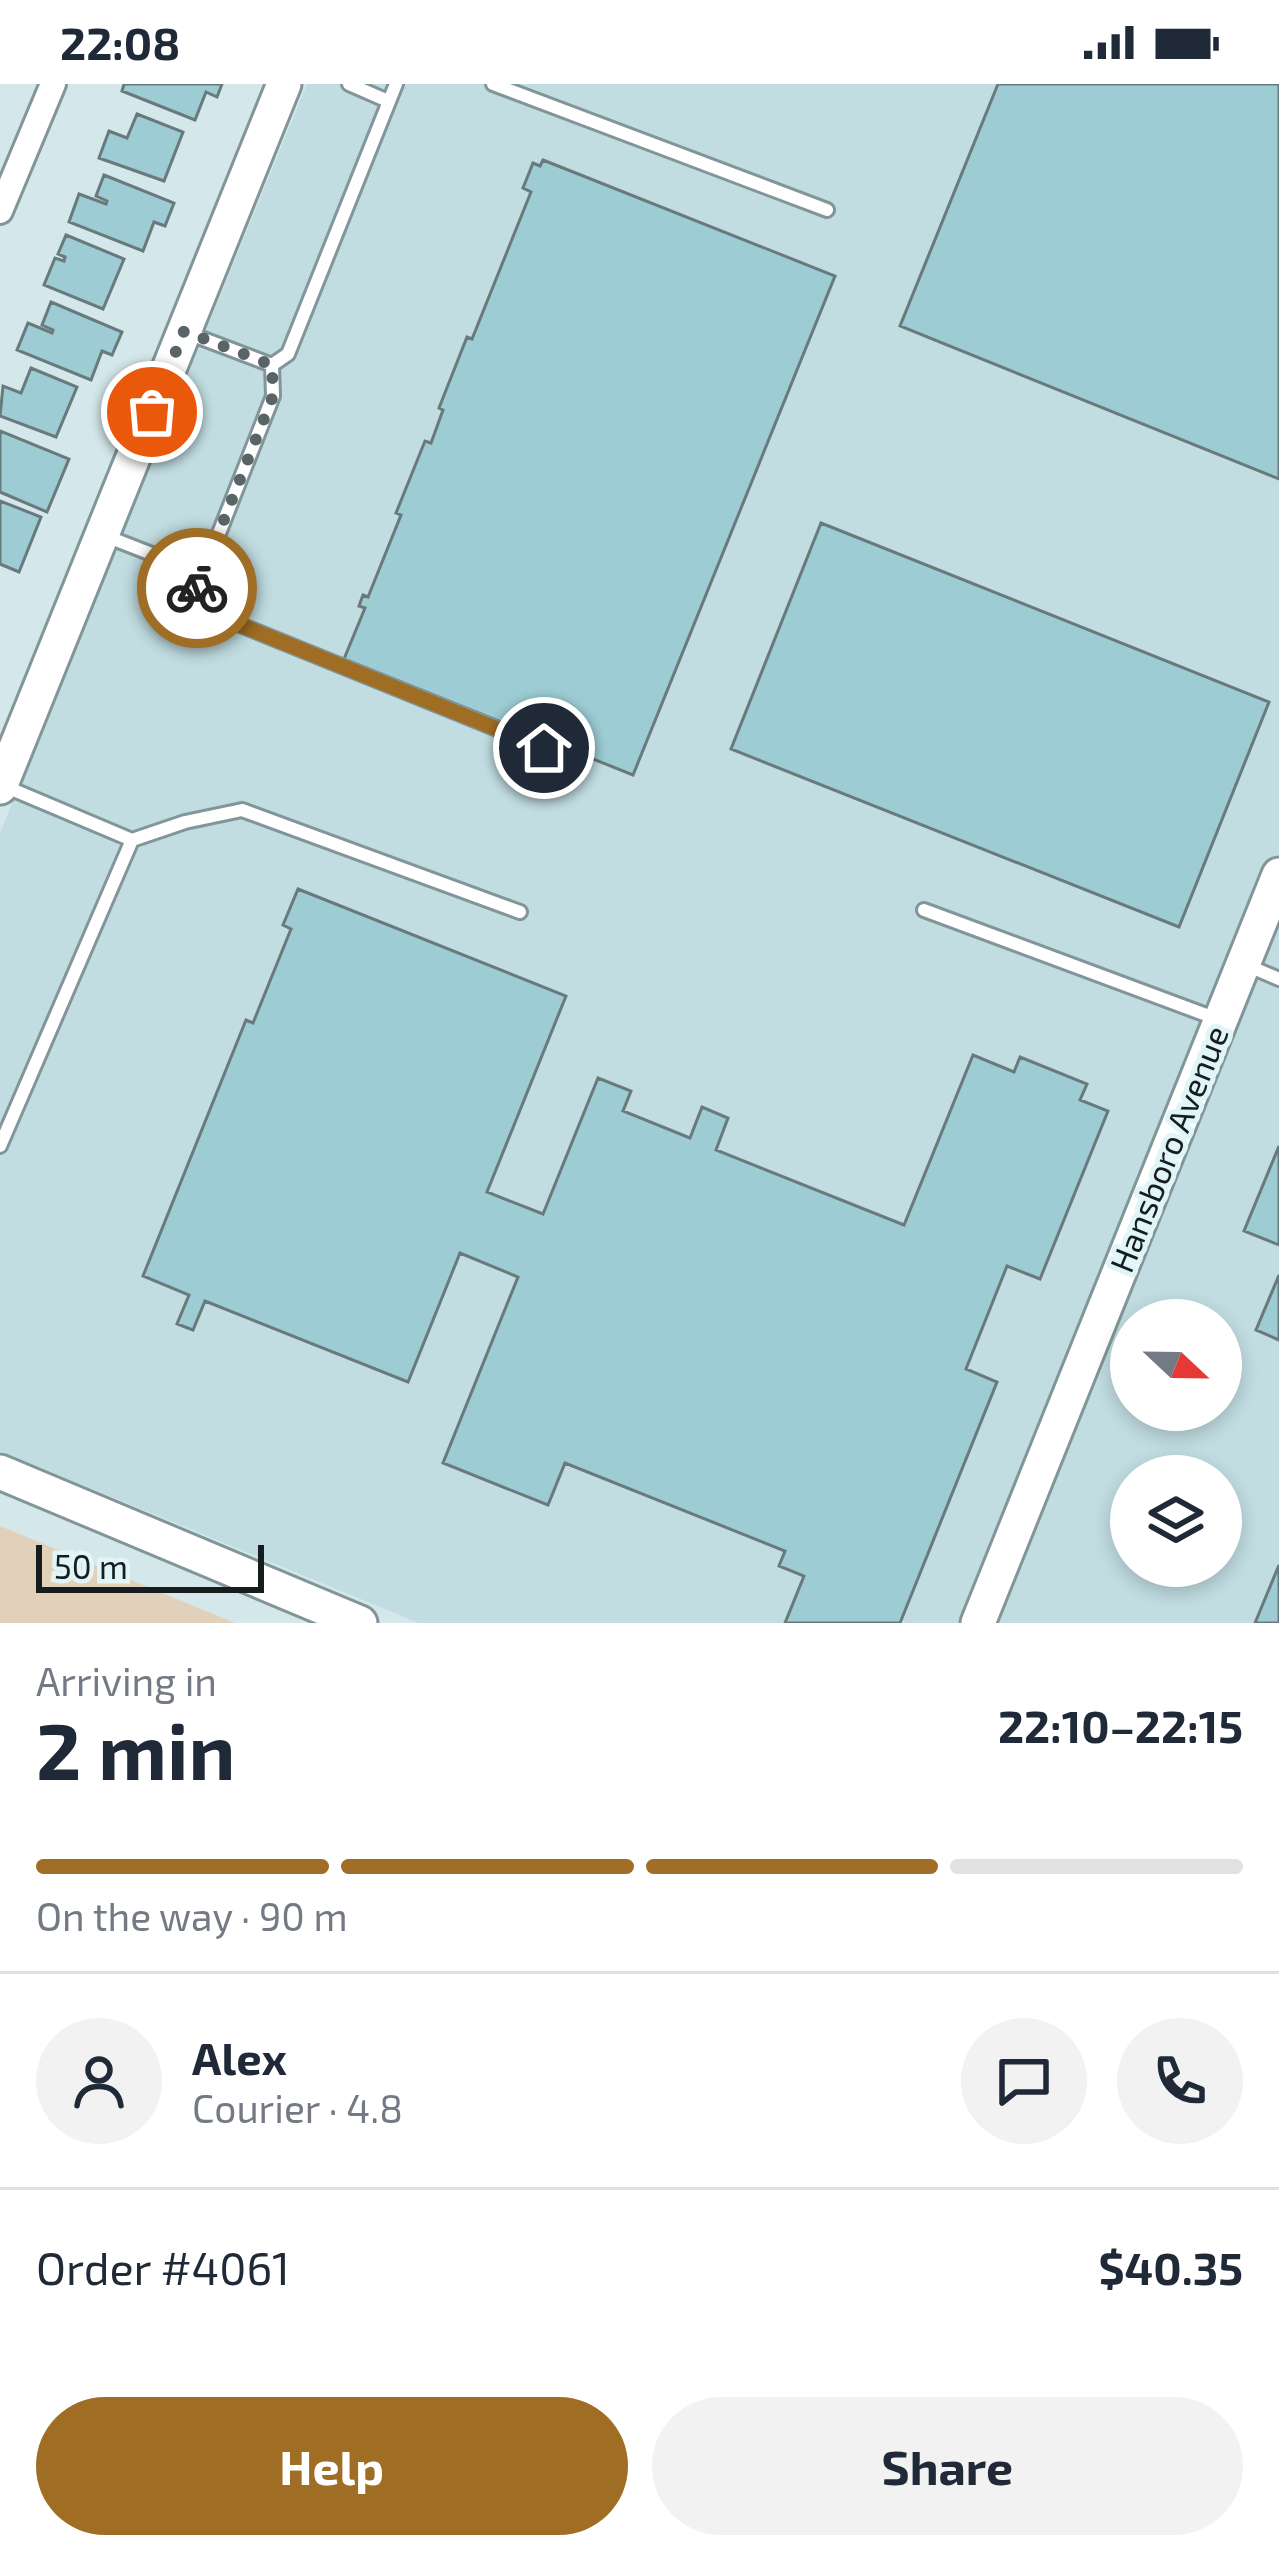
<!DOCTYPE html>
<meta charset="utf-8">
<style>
body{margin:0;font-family:"Exo 2",sans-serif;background:#f2f2f3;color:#1f2937;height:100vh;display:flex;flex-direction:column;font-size:45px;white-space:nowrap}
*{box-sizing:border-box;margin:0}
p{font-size:39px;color:#747a83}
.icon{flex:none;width:66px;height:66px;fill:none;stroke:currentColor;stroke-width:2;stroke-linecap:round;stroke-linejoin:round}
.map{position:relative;height:1539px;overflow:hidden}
.details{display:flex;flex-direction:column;background:#fff;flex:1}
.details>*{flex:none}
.needle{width:78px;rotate:112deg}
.buttons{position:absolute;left:1110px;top:1215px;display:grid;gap:24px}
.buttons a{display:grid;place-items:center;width:132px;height:132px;border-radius:50%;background:#fff;box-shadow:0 6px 18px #0003;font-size:60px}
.scale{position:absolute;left:36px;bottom:30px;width:228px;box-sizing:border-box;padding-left:12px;border:6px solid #161d1e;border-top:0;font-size:33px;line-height:42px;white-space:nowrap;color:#161d1e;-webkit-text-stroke:9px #e1f5f8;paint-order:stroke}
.pin{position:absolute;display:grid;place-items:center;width:102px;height:102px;color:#fff;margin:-51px;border:6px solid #fff;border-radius:50%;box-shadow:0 3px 12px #0007}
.courier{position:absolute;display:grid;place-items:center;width:120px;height:120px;margin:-60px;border:9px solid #9f6d23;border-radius:50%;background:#fff;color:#222;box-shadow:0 3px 15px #0007}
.overview em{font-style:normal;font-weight:700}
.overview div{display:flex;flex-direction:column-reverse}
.overview{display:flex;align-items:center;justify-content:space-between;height:204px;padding:0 36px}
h1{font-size:78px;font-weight:700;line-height:90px}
.bar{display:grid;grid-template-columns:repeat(4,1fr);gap:18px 12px;align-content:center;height:144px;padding:0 36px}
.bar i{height:15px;border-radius:9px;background:#e0e1e3}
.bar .selected{background:#9f6d23}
.bar p{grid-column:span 4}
.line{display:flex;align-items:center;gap:30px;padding:0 36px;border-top:3px solid #e0e1e3}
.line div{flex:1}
.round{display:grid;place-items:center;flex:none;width:126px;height:126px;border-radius:63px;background:#f2f2f3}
.cta{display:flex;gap:24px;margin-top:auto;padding:24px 36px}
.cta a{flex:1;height:138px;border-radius:72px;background:#9f6d23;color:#fff;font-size:48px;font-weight:700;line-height:138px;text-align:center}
.cta a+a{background:#f2f2f3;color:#1f2937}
.status{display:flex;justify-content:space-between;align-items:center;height:84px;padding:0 60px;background:#fff;direction:ltr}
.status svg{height:33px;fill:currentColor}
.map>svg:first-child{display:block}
.built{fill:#c1dde2;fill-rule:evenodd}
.green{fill:#e1d0ba}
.building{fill:#9dccd4;stroke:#697a7d;stroke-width:3}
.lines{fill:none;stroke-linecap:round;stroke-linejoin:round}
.lane-casing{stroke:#829598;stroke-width:18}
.street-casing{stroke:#829598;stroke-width:30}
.secondary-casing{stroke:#829598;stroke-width:39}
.lane{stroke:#fff;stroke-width:12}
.street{stroke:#fff;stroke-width:24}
.secondary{stroke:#fff;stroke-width:33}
.done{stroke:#586466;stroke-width:12;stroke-dasharray:0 21.6}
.route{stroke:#9f6d23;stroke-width:15}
.labels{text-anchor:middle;stroke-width:10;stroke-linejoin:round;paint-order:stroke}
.street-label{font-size:33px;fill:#161d1e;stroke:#e1f5f8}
</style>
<div class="status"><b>22:08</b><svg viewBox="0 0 49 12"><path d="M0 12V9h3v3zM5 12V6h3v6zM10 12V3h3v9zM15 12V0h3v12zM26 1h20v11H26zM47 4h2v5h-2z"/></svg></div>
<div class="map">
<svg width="1279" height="1539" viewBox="0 0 1279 1539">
<rect width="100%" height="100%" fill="#d4e8eb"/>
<!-- built -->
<path class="built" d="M307 0H1279V1539H419L0 1367V749ZM1131 1236H1221V1326H1131ZM1131 1392H1221V1482H1131Z"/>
<!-- green -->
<path class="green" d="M0 1442 235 1539H0Z"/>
<!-- building -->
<path class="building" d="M124 0H222L217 13 206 8 195 36 122 7Z
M998 0H1279V395L900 242Z
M137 30 183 48 164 97 99 74 109 47 127 54Z
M543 76 835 192 633 691 344 575 365 524 359 522 363 511 368 513 401 431 396 429 425 357 431 359 443 326 439 324 467 253 472 255 531 108 523 104 533 79 540 82Z
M104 91 174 119 165 142 154 138 143 167 69 138 79 110 106 120 107 117 96 112Z
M66 151 124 175 103 225 44 201 55 174 64 177 65 173 58 170Z
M51 218 122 248 112 271 102 267 91 296 17 266 28 239 52 249 53 246 42 241Z
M31 284 77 303 56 353 0 332 3 302 21 309Z
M0 347 69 375 47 428 0 408Z
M0 417 41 433 19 488 0 480Z
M821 439 1269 618 1179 843 731 665Z
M298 805 566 912 487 1108 543 1130 598 994 631 1007 623 1027 690 1054 702 1023 728 1034 716 1066 904 1141 973 971 1014 988 1020 973 1087 1000 1080 1016 1108 1027 1040 1195 1007 1182 966 1285 997 1298 900 1539H785L804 1492 779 1482 785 1467 565 1379 548 1421 443 1379 518 1193 460 1169 408 1298 205 1217 193 1246 177 1240 189 1211 143 1192 246 936 253 939 291 845 283 841Z
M1279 1062V1161L1244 1147Z
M1279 1191V1256L1256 1246Z
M1279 1481V1539H1255Z"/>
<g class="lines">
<!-- lane casing -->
<g class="lane-casing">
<path id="lane" d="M349 0 388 17
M493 0 827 126
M185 248 272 281
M103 451 203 490 273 312 272 281 288 270 396 0
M203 490 198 516 218 532 544 664
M132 756 185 738 242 726 520 828
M924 826 1220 936
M1244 880 1279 895
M0 1062 132 756 2 701"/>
</g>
<!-- street casing -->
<g class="street-casing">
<path id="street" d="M0 127 53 0"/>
</g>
<!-- secondary casing -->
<g class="secondary-casing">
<path id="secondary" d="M0 703 284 0
M0 1388 360 1539
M978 1539 1279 791"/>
</g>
<!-- lane -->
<use href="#lane" class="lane"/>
<!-- street -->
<use href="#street" class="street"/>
<!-- secondary -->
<use href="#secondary" class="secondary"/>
</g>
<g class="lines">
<!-- done -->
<path class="done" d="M152 328 184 247 272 281 273 312 197 504"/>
<!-- route -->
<path class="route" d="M197 504 198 517 218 532 544 664"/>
</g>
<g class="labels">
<!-- street labels -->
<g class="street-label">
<text transform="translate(1169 1065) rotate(-68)" y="12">Hansboro Avenue</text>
</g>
</g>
</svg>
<div class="buttons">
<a><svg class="needle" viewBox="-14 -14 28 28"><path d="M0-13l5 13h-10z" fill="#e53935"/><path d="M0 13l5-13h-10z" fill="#747a83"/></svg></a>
<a><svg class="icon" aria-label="layers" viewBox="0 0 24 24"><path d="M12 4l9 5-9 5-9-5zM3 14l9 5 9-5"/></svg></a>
</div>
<div class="scale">50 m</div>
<div class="pin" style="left:152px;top:328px;background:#ea580c"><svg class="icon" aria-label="bag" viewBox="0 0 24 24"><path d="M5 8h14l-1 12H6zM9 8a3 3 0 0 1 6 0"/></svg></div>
<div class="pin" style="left:544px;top:664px;background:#1f2937"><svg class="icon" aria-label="home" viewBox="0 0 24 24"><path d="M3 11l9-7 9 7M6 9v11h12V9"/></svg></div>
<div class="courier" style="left:197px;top:504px"><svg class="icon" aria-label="bike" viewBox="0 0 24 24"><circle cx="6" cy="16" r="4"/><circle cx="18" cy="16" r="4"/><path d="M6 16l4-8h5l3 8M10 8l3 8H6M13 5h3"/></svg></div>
</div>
<section class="details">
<div class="overview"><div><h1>2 min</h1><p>Arriving in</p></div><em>22:10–22:15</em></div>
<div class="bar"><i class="selected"></i><i class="selected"></i><i class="selected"></i><i></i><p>On the way · 90 m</p></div>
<div class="line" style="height:216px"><a class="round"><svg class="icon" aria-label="person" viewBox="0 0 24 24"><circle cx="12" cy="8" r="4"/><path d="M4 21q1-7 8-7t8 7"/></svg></a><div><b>Alex</b><p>Courier · 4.8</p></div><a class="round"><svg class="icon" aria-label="chat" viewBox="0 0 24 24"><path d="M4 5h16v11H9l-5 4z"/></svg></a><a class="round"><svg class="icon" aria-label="phone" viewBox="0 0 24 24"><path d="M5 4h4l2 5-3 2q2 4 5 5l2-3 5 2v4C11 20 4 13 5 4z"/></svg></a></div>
<div class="line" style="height:156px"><div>Order #4061</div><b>$40.35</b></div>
<div class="cta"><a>Help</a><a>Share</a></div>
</section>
